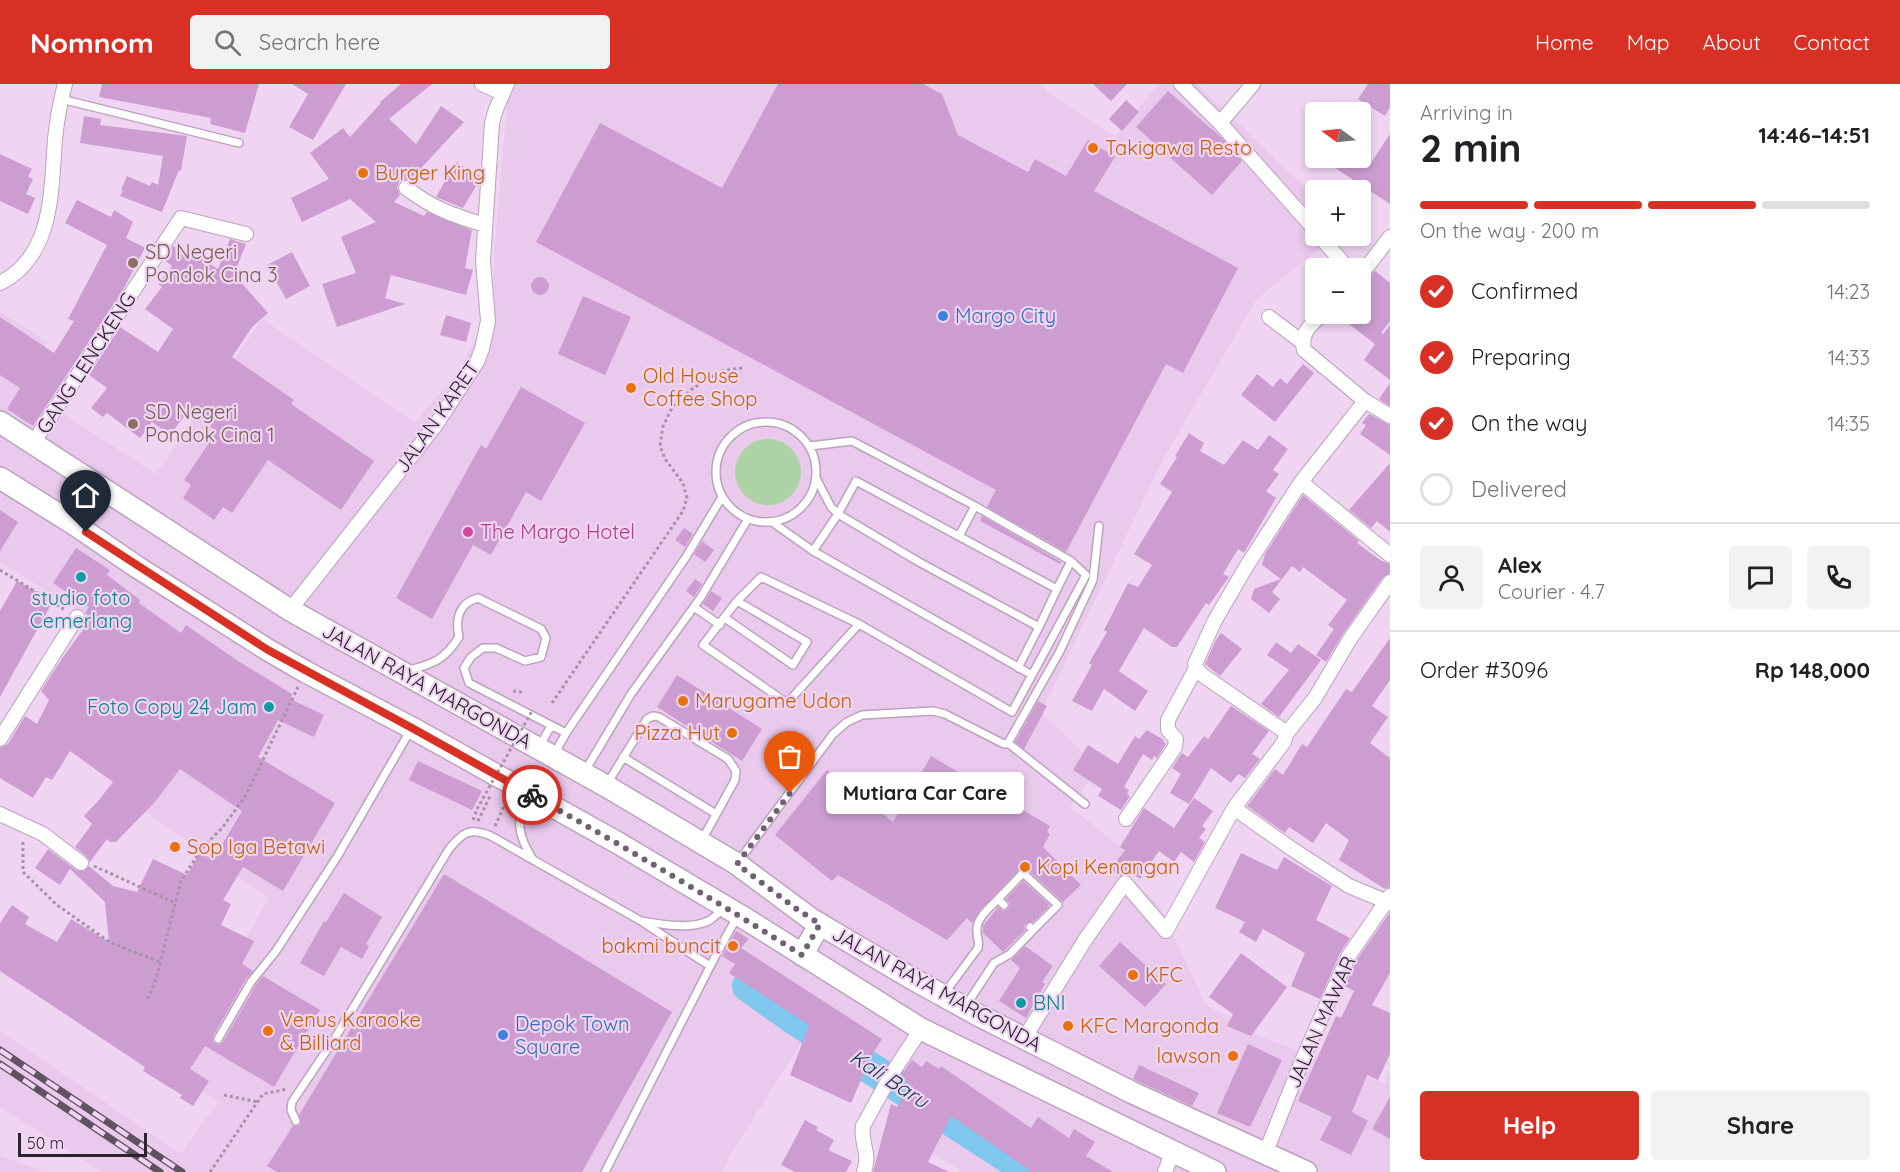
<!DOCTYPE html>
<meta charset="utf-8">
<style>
body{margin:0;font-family:Quicksand,sans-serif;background:#f2f2f2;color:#202124;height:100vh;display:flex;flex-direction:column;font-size:22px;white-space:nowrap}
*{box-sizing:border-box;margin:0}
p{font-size:20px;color:#757577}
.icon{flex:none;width:33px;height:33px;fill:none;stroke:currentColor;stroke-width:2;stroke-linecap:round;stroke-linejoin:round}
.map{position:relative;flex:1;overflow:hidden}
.sheet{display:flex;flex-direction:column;background:#fff;width:510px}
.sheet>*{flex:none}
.needle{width:39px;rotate:285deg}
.fabs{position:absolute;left:1305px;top:18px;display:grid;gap:12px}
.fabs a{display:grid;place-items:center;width:66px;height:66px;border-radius:6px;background:#fff;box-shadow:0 3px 9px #0003;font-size:30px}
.scale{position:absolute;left:18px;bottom:15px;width:129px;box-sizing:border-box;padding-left:6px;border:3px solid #2d232e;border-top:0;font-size:16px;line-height:21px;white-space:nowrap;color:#2d232e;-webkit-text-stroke:4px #efd5f2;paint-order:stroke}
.pin{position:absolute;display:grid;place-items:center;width:51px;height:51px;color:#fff;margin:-62px -26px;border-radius:50% 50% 50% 0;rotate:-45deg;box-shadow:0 0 6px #0007}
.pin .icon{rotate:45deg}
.courier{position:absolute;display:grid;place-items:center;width:60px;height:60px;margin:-30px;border:4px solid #d93025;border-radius:50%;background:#fff;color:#222;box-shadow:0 2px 8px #0007}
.bubble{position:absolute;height:42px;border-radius:6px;background:#fff;box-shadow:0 3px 9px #0003;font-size:20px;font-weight:700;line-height:42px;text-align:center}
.headline em{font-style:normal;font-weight:700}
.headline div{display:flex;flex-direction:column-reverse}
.headline{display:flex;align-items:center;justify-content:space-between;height:102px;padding:0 30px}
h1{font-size:39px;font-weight:700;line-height:45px}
.bar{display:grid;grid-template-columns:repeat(4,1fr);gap:9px 6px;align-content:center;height:72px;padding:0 30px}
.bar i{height:8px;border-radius:4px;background:#e0e0e0}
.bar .current{background:#d93025}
.bar p{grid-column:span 4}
.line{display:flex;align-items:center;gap:15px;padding:0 30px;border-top:2px solid #e0e0e0}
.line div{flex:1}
.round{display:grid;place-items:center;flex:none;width:63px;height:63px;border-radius:6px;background:#f2f2f2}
ol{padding:0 30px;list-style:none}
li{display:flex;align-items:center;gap:18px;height:66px}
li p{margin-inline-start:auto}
li .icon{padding:6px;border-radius:50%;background:#d93025;color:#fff;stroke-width:4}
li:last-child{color:#757577}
li i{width:33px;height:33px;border:3px solid #e0e0e0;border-radius:50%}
.cta{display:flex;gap:12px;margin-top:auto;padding:12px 30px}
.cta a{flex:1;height:69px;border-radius:6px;background:#d93025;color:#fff;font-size:24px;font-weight:700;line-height:69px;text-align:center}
.cta a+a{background:#f2f2f2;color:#202124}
header{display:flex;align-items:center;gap:36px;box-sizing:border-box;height:84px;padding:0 30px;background:#d93025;color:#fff}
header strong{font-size:28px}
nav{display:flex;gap:33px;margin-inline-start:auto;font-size:21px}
.search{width:420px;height:54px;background:#f2f2f2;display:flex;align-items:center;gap:15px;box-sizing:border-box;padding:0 21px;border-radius:6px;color:#757577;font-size:22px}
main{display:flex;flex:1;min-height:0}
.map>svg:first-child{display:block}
.built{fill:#e9c9ec}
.green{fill:#acd2a6}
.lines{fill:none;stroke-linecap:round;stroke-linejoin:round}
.river{stroke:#7fc7ed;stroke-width:32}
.building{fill:#cd9dd2}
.lane-casing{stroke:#bca2be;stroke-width:10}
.street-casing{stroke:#bca2be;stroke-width:16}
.primary-casing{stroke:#bca2be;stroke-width:24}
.path{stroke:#a692a9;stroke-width:3;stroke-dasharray:3 3;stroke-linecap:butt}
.lane{stroke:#fff;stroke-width:7}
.street{stroke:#fff;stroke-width:14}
.primary{stroke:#fff;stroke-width:21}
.rail-casing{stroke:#605261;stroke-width:7}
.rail{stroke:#efd5f2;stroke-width:4.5;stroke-dasharray:14;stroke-linecap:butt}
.path-bridge{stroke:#a692a9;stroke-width:3;stroke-dasharray:3 3;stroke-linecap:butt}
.done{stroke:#716173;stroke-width:6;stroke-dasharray:0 10.8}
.route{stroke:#d93025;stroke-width:8}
.food-dot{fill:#e8710a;stroke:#efd5f2;stroke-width:2}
.education-dot{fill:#8d6e63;stroke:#efd5f2;stroke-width:2}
.shop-dot{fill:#3f7fe0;stroke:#efd5f2;stroke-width:2}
.hotel-dot{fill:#d1479c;stroke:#efd5f2;stroke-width:2}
.culture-dot{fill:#0f9aa8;stroke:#efd5f2;stroke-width:2}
.labels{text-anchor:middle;stroke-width:4.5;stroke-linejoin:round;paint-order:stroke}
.food-label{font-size:20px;fill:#c56008;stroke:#efd5f2;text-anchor:start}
.education-label{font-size:20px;fill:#785e54;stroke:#efd5f2;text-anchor:start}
.shop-label{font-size:20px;fill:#366cbe;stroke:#efd5f2;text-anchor:start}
.street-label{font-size:20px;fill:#2d232e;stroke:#efd5f2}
.hotel-label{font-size:20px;fill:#b23c85;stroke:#efd5f2;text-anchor:start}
.culture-label{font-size:20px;fill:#0d838f;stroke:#efd5f2}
.water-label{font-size:21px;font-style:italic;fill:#1b3c4d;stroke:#efd5f2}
</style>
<header>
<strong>Nomnom</strong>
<div class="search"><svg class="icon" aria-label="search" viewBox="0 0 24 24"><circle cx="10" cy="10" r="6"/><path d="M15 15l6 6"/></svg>Search here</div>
<nav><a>Home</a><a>Map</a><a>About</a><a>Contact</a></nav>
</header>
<main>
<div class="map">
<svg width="1390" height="1088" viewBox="0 0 1390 1088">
<rect width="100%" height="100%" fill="#efd5f2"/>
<!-- built -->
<path class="built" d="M513 0H1041L1047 8 1115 53 1159 0H1197L1315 113 1316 152H1334L1256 216 1163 375 1041 629 1099 684 1070 723 1123 765 1130 793 1160 823 1206 921 1266 955 1316 973 1385 1000 1390 987V1088H958L959 1086 924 1063 947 1032 813 940 732 1068 722 1088H102L0 1023V947L181 1070 218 1018 170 987 269 814 140 724 213 610 0 478V228L48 258 17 300 156 390 262 235 415 338 460 286 493 221 495 157 507 22Z
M0 1072 46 1088H0Z"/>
<!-- green -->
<path class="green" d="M735 388a33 33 0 1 1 66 0a33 33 0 1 1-66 0Z"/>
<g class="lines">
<!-- river -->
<path class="river" d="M748 902 793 934 1031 1088"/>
</g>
<!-- building -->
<path class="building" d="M102 0H259L245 49 210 40 211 34 99 13Z
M292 0H346L313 56 289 43 308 10Z
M401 0H432L389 35 416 60 441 22 464 38 410 96H403L399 98 397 104 400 111 394 118 424 132 427 128 472 146 465 184 473 186 466 211 391 191 385 214 405 220 337 243 322 200 356 189 341 153 376 138 350 115 302 138 291 114 329 95 310 69 343 44 350 53 381 19 380 18Z
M778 0H923L942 10 958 51 1028 88 1035 75 1066 92 1088 56 1115 73 1094 107 1238 184 1183 289 1166 280 1066 468 987 423 996 406 536 158 600 39 722 104Z
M1093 0H1127L1111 17Z
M1368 0H1390V23L1385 32 1358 15Z
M1168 7 1222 54 1242 77 1212 111 1136 43Z
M1126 16 1139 28 1122 47 1109 35Z
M84 32 101 35 100 41 187 52 181 87 179 86 162 128 120 112 123 107 121 106 127 92 150 102 152 98 158 101 163 72 80 59Z
M1390 50V120L1320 74H1362L1371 79Z
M0 70 32 85 28 93 33 95 26 110 35 114 28 130 0 117Z
M456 78 480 92 479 97 463 124 436 113Z
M77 116 111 133 114 126 133 138 126 154 145 164 123 206 33 342 7 325 20 304 0 291V233L54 269 74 237 68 235 107 161 65 139Z
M230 155 246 160 230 200 239 196 268 229 252 243 232 273 294 316 291 320 374 377 341 426 268 376 232 429 223 423 214 436 183 414 191 401 184 396 217 347 210 343 212 341 189 326 170 351 152 338 140 354 107 329 103 333 91 324 107 304 89 291 120 243 158 268 173 245 145 225 162 203 158 200 172 182 164 176 173 162 180 166 182 163 218 185Z
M292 168 310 202 286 215 267 181Z
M1375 187 1390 199V237L1381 249 1383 250 1390 241V296L1364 276 1375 260 1336 230H1360V202L1367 197Z
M531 202a9 9 0 1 1 18 0a9 9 0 1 1-18 0Z
M583 212 631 233 605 291 558 270Z
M446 231 471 239 466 258 440 251Z
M1303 280 1314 289 1275 338 1241 311 1257 290 1273 303 1280 294 1287 300Z
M1390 299V322L1379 315Z
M521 303 585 339 541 417 526 408 491 471 473 461 432 535 396 514 481 361 486 365Z
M1369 330 1390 341V371L1360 350 1366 341 1362 339Z
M1189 349 1204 359 1200 367 1224 381 1243 356 1258 366 1269 351 1288 365 1273 386 1279 390 1266 407 1276 414 1244 469 1238 465 1223 490 1229 493 1209 521 1206 519 1177 563H1172L1144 544 1119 587 1148 607 1135 627 1104 605 1092 627 1072 617 1092 581 1089 579 1107 548 1104 546 1128 499 1138 503 1152 481 1134 470 1172 408 1160 400 1177 373 1175 372Z
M1390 379V448L1377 437 1371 444 1349 426Z
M1303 411 1359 457 1357 459 1380 476 1390 480V489L1383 493 1343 550 1326 578 1316 571 1334 545 1328 541 1347 516 1303 483 1300 488 1292 482 1272 508 1280 515 1269 529 1251 515 1254 505 1281 495 1262 481 1265 470Z
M0 426 18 438 0 467Z
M982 432 1061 478 1060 480 980 437Z
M684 444 693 450 685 463 675 456Z
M702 457 714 466 705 478 694 470Z
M76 464 110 486 107 491 140 516 139 519 181 549 186 541 238 577 292 610 290 615 324 631 314 653 278 636 258 673 335 719 283 807 243 783 223 816 231 820 221 841 254 857 242 880 253 887 246 895 213 952V958L219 961 223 958 256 901 263 892 320 926 274 1003 205 962 190 985 209 997 193 1022 180 1014 182 1011 143 987 145 983 0 887V839L12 821 29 833 25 840 57 858 71 835 109 858 105 818 70 785 60 801 35 784 48 765 76 786 84 787 89 782 113 802 137 808 153 775 187 791 200 768 213 776 242 727 180 685 154 719 116 758H110L107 755 90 778 86 772 75 763 92 740 84 732 99 716 113 698 70 667 52 696 46 693 33 714 0 694V664L8 660 25 632 37 640 49 616 41 607 63 573 91 535 85 529 89 523 53 499Z
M695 495 702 500 694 513 686 507Z
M17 497 53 517 0 613V527Z
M711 507 722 514 713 527 703 520Z
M1221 549 1242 565 1220 592 1205 580 1216 556Z
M1390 554V596L1372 622 1388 633 1370 659 1390 674V803L1385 805 1339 776 1349 756 1326 739 1313 759 1289 743 1285 749 1247 722 1275 685 1283 691 1302 660 1307 663 1346 605 1352 608Z
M1276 558 1291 569 1298 560 1321 576 1279 633 1261 620 1289 586 1267 571Z
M677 591 762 645 742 677 657 623Z
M1038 617 1047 622 1024 665 1015 658Z
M1231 622 1269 647 1252 670 1260 675 1245 694 1238 690 1231 699 1211 684 1189 720 1170 709 1181 690 1172 684 1182 669 1188 673 1204 652 1208 655Z
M1147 646 1164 656 1163 657 1166 660 1157 674 1154 672 1152 676 1143 670 1124 703 1129 706 1127 710 1130 712 1121 726 1098 712 1102 705 1073 686 1088 661 1118 680 1135 652 1139 655Z
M931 672 1050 742 1047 748 1050 750 1043 763 1081 801 1063 818 1027 785 1021 784 981 825 972 839 967 834 947 856 838 791 832 797 775 751 827 686 893 738Z
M418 677 482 707 472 726 409 696Z
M1194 714 1213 727 1202 742 1206 745 1199 754 1205 758 1194 778 1181 768 1174 778 1159 767 1140 795 1131 789 1129 791 1120 792 1111 785 1125 766 1120 763 1144 724 1174 744Z
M1241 769 1277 786 1284 773 1332 802 1316 836 1350 854 1340 869 1320 915 1291 902 1305 869 1263 845 1256 858 1239 848 1245 838 1215 824Z
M444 790 672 928 582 1088H277L267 1082 293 1042H298L301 1040 299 1031Z
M1023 797 1050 821 1033 838 1026 839 1024 842 1025 846 1003 868 983 849V842L998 823 1003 827 1008 825 1010 820 1006 815Z
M344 809 382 833 366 860 369 862 362 875 341 863 324 892 300 879 324 837 326 838Z
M1390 828V889L1372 921 1390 929V970L1378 996 1367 991 1352 1028 1368 1037 1351 1071 1320 1056 1332 1033 1298 1017 1336 932 1341 934 1354 907 1345 902 1356 877Z
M736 847 749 855 741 864 882 955 861 988 864 989 851 1019 790 991 809 941 729 889 735 880 722 872Z
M1120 858 1166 900 1145 923 1099 882Z
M1025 862 1053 882 1042 898 1045 900 1026 934 999 917 1020 884 1011 876Z
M1241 869 1287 903 1251 952 1227 942 1233 930 1209 913Z
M1248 960 1282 976 1250 1043 1217 1029Z
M912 976 922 983 926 977 939 985 941 982 1031 1044 1038 1033 1069 1054 1074 1045 1095 1058 1086 1072 1113 1088H1032L951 1032 928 1078 949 1088H873L891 1020 897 1023 911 1001 900 993Z
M1139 981 1199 1009 1192 1022 1133 995Z
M1390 1013V1055L1372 1045Z
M805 1036 818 1043 816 1046 834 1056 829 1065 830 1067 852 1077 846 1088H795L781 1081Z"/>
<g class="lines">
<!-- lane casing -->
<g class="lane-casing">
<path id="lane" d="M61 15 239 59
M716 388a50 50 0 1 1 100 0a50 50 0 1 1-100 0Z
M810 362 852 357 975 422 1071 477 1086 491 1012 628 859 540
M816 394 831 423 838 430 856 397 1057 505 1039 543
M772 438 813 467 1032 591
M959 452 975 422
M813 467 838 430 919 478 1039 543 1018 584
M761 493 859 540 787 619 703 561 737 517Z
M1057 505 1071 477
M694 523 720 541
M725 534 793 581 807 558 737 517
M409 586C434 580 445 575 459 553 455 535 459 519 478 514L541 545 546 554 541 573 525 577 496 564H483L471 573 464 584 469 599 566 649
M1008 659 1085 720
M539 663 551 642
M555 669 566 649 686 473 722 413
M623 673 716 730
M585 687 631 610 701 513 748 435
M607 700 647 635 653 632 659 633 728 675 736 687 735 696 702 756
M525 711C517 737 517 750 532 774
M738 778 833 650 847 638 862 631 933 627 945 630 1004 660 1008 659 1060 567 1093 496 1099 442
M998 815 1023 789 1058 821 1033 846
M644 839 710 882
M944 910 978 864C980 857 976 852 977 844 978 833 990 823 998 815L1004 821
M967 920 994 879 1010 870 1033 846 1030 843
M218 955 251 898 276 867 337 773 410 647
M296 1037 291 1026 292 1018 335 954 449 765C463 748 470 743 491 752L641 837C659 840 690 846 708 837 713 835 718 829 723 825
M605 1088 717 869 737 833"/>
</g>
<!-- street casing -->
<g class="street-casing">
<path id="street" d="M482 0 502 9
M1181 0 1220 39 1316 147
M1220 39 1253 0
M406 104C434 125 452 131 485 141
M1319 152 1348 184
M1360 192 1390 153
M0 199C54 172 51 106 55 55 57 36 60 18 65 0
M1323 230C1311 240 1300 249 1304 266L1365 317 1390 332
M1269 233 1302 258
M33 359 181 134 246 150
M1301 398 1390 471
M290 526 435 342 477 278 482 265 488 237 483 177 492 39 496 25 507 0
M1286 650 1315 614 1350 555 1390 498
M0 655 77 533
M1234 724 1292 765 1349 802 1390 819
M0 730 43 750 81 779
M1126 735 1175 663 1176 655 1168 646V636L1196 584
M1025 953 1085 856 1125 799 1166 847 1234 724 1284 658 1286 650 1284 647 1201 590 1196 584 1195 580 1214 538 1246 483 1301 398 1365 317
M1265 1070 1304 972 1348 873 1390 812
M864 1088C871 1068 860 1060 863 1042L891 991 921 945
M1165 1088 1172 1069"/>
</g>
<!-- primary casing -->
<g class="primary-casing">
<path id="primary" d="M0 338 290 526 606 702 737 780 811 835 911 894 978 931 1133 1009 1306 1088
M0 394 74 440 137 483 268 566 306 588 412 644 618 759 741 832 921 945 1215 1088
M802 871 820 840"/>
</g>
<!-- path -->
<path class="path" d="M0 486 65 526
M513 607 522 608
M552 619 683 427 687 414 683 399 665 375 660 362 663 342 673 322 692 305 721 287 742 284
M473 736 477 725
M478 737 491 710
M495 742 506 718
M23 758V788L57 821 111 859 160 878
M94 782 175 819
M148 915 156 895 181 797 202 764 222 744 245 713 298 603
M224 1011 258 1018
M210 1088 263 1010 287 1005"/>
<!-- lane -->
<use href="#lane" class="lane"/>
<!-- street -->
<use href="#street" class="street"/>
<!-- primary -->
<use href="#primary" class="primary"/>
<!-- rail casing -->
<g class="rail-casing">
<path id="rail" d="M0 966 182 1088
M0 980 160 1088"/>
</g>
<!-- rail -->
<use href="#rail" class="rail"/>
<!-- path-bridge -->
<path class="path-bridge" d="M477 725 532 627"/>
</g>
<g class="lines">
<!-- done -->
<path class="done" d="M532 711C623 762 713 815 802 871L820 840 798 826 737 780 790 709"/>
<!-- route -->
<path class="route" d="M86 448 268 566 412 644 532 711"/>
</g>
<!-- markers -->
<g class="food-dot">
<circle cx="1093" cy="64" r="6"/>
<circle cx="363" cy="89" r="6"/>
<circle cx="631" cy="304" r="6"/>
<circle cx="683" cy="617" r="6"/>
<circle cx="732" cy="649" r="6"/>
<circle cx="175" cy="763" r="6"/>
<circle cx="1025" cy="783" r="6"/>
<circle cx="733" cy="862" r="6"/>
<circle cx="1133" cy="891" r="6"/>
<circle cx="1068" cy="942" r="6"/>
<circle cx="268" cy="947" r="6"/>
<circle cx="1233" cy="972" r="6"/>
</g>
<g class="education-dot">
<circle cx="133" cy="179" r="6"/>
<circle cx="133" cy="340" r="6"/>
</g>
<g class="shop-dot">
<circle cx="943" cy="232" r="6"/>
<circle cx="503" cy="951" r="6"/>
</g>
<circle class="hotel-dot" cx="468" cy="448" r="6"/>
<g class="culture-dot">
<circle cx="81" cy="493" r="6"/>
<circle cx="269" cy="623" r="6"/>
<circle cx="1021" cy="919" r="6"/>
</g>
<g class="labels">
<!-- food labels -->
<g class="food-label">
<text x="1105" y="71">Takigawa Resto</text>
<text x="375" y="96">Burger King</text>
<text x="643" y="299">Old House<tspan x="643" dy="23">Coffee Shop</tspan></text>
<text x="695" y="624">Marugame Udon</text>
<text x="720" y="656" text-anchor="end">Pizza Hut</text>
<text x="187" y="770">Sop Iga Betawi</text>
<text x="1037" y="790">Kopi Kenangan</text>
<text x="721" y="869" text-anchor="end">bakmi buncit</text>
<text x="1145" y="898">KFC</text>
<text x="280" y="943">Venus Karaoke<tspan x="280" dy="23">&amp; Billiard</tspan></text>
<text x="1080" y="949">KFC Margonda</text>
<text x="1221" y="979" text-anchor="end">lawson</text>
</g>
<!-- education labels -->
<g class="education-label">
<text x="145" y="175">SD Negeri<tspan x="145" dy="23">Pondok Cina 3</tspan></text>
<text x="145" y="335">SD Negeri<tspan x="145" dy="23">Pondok Cina 1</tspan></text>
</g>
<!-- shop labels -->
<g class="shop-label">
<text x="955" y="239">Margo City</text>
<text x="515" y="947">Depok Town<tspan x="515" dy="23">Square</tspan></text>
</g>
<!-- street labels -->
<g class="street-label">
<text transform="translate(86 279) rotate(-57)" y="7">GANG LENCKENG</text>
<text transform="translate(437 333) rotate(-55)" y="7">JALAN KARET</text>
<text transform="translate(427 602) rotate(29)" y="7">JALAN RAYA MARGONDA</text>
<text transform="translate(937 905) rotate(29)" y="7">JALAN RAYA MARGONDA</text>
<text transform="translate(1321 938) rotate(-66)" y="7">JALAN MAWAR</text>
</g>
<!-- hotel labels -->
<g class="hotel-label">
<text x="480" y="455">The Margo Hotel</text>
</g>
<!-- culture labels -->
<g class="culture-label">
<text x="81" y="521">studio foto<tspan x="81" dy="23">Cemerlang</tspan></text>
<text x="257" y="630" text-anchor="end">Foto Copy 24 Jam</text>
<text x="1033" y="926" text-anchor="start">BNI</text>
</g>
<!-- water labels -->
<g class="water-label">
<text transform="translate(889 995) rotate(33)" y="7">Kali Baru</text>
</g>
</g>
</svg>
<div class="fabs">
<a><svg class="needle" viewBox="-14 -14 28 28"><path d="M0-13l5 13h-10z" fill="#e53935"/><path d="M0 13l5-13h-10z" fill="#757577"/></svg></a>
<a>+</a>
<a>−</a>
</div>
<div class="scale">50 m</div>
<div class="pin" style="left:790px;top:709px;background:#ea580c"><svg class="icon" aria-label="bag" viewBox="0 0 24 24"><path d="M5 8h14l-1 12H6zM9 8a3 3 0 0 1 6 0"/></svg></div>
<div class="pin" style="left:86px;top:448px;background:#1f2937"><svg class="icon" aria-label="home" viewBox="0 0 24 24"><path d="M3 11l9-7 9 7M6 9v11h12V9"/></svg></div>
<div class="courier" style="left:532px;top:711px"><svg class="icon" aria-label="bike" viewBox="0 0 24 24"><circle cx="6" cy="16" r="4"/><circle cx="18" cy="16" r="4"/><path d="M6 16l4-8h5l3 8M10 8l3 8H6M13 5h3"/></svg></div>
<div class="bubble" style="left:826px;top:688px;width:198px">Mutiara Car Care</div>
</div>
<section class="sheet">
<div class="headline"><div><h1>2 min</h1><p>Arriving in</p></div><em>14:46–14:51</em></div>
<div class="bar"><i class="current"></i><i class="current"></i><i class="current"></i><i></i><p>On the way · 200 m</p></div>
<ol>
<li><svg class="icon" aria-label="check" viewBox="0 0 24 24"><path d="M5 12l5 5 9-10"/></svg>Confirmed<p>14:23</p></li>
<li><svg class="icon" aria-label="check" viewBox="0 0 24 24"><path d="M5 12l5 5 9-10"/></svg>Preparing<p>14:33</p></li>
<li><svg class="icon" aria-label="check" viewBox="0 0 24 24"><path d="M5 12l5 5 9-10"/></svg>On the way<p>14:35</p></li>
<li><i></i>Delivered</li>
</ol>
<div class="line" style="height:108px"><a class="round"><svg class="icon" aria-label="person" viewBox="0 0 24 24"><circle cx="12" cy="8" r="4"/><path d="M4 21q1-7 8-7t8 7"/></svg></a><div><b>Alex</b><p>Courier · 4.7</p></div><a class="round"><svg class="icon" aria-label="chat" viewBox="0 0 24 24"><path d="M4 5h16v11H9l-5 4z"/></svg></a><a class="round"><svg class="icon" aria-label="phone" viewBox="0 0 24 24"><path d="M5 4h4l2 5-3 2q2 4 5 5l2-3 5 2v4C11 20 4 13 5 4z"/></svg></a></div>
<div class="line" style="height:78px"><div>Order #3096</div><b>Rp 148,000</b></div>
<div class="cta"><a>Help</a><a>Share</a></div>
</section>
</main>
